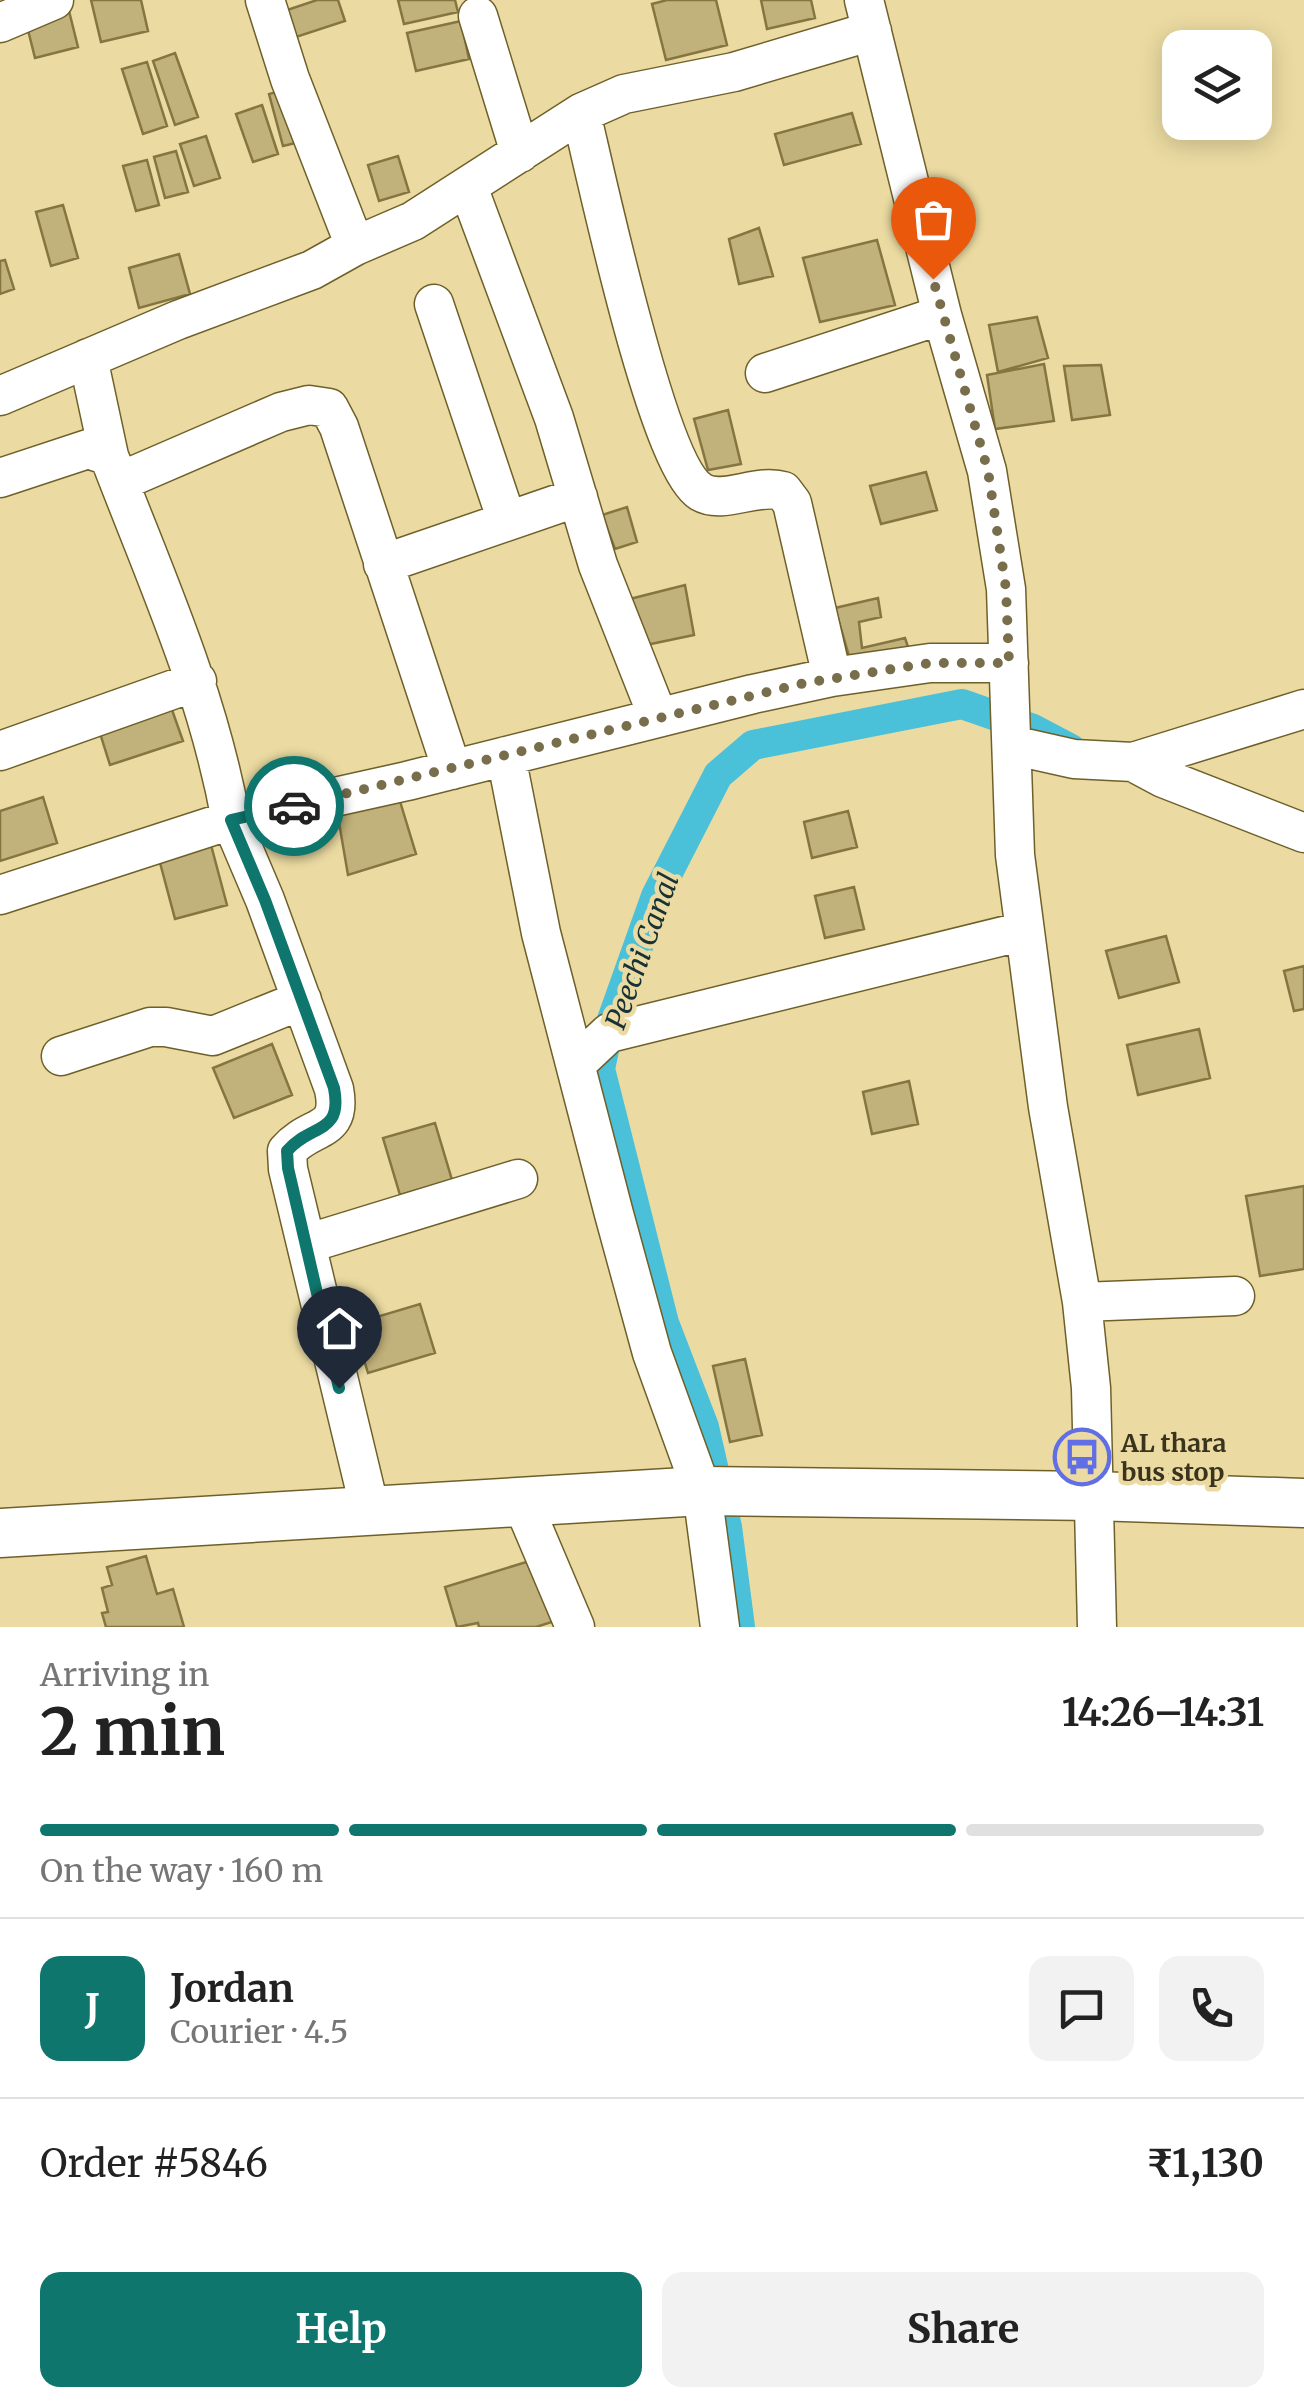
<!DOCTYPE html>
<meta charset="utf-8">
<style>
body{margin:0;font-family:Merriweather,serif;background:#f2f2f2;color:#222;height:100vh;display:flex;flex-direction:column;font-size:38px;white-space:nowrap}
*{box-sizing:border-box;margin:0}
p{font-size:32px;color:#767676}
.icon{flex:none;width:55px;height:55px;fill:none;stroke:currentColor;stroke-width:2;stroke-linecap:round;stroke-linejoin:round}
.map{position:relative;height:1627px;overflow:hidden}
.details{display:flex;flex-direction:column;background:#fff;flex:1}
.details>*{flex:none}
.fabs{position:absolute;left:1162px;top:30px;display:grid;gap:20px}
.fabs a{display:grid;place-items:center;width:110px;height:110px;border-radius:20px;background:#fff;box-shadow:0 5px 25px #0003;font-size:50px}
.pin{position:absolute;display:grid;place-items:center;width:85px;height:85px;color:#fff;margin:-102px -42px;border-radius:50% 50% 50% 0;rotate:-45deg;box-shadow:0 0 10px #0007}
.pin .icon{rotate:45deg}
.courier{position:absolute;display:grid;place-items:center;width:100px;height:100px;margin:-50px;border:8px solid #0f766e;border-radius:50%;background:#fff;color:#222;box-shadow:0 2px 12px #0007}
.headline em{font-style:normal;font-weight:700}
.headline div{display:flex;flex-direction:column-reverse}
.headline{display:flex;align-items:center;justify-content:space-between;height:170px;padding:0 40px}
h1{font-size:65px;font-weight:700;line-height:75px}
.bar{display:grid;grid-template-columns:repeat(4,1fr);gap:15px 10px;align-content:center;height:120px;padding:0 40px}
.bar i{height:12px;border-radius:8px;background:#e0e0e0}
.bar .selected{background:#0f766e}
.bar p{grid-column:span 4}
.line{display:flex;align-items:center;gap:25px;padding:0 40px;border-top:2px solid #e0e0e0}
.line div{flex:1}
.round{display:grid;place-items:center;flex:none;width:105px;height:105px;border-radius:20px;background:#f2f2f2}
.action{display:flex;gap:20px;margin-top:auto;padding:20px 40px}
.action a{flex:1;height:115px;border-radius:20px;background:#0f766e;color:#fff;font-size:40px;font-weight:700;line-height:115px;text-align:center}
.action a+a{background:#f2f2f2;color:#222}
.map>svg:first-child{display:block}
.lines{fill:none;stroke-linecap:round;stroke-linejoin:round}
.canal{stroke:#4bc0d9;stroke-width:30}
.building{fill:#c1b17a;stroke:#857641;stroke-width:2.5}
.minor-casing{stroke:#6f602a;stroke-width:41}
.major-casing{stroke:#6f602a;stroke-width:51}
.minor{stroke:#fff;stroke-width:38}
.major{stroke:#fff;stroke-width:48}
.done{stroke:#786e4c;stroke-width:10;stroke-dasharray:0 18}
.route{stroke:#0f766e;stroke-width:12}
.labels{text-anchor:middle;stroke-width:9;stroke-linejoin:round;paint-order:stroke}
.poi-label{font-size:25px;font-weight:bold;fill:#3a331d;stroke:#ebdba2;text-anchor:start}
.water-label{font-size:28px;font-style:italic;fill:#173137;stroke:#ebdba2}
</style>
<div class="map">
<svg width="1304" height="1627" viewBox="0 0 1304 1627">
<rect width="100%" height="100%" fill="#ebdba2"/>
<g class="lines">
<!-- canal -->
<path class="canal" d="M740 1627 727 1527 704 1427 664 1323 600 1069 608 1031 656 896 718 775 753 745 962 704 1033 729 1071 749"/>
</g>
<!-- building -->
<path class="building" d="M91 0H141L148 31 101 42Z
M317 0H338L345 21 293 38 284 11Z
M398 0H455L458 12 404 24Z
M667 0H716L727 45 666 60 652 4Z
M761 0H811L815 18 767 29Z
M68 7 78 47 35 58 25 18Z
M461 21 469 59 416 71 407 33Z
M175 53 198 117 175 125 153 61Z
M147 62 167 126 143 134 122 69Z
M298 86 312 139 283 146 269 94Z
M262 105 278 154 253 162 236 114Z
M852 113 861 144 784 165 775 134Z
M206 136 220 178 194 186 180 144Z
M176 151 188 192 165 198 154 157Z
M398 156 409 192 379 201 368 165Z
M147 160 159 205 136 211 123 166Z
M63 205 78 258 51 266 36 212Z
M759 228 773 276 739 284 729 239Z
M877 240 895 305 820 322 803 258Z
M179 254 190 294 139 308 129 268Z
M5 260 14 289 0 294V261Z
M1037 317 1048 358 998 372 989 325Z
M1044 364 1054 421 995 429 987 375Z
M1101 365 1110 415 1072 420 1064 366Z
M728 410 741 464 708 470 694 419Z
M926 472 937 510 881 524 870 486Z
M627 507 637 542 615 549 602 515Z
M685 585 694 635 646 645 630 599Z
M878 598 881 617 859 622 862 648 905 638 909 650 851 663 835 608Z
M171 707 183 741 110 765 99 730Z
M43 797 57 843 0 861V811Z
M399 798 416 854 348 875 337 811Z
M848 811 857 847 812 858 804 822Z
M211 845 227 905 175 919 159 859Z
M854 887 864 929 825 938 815 896Z
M1166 936 1179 982 1119 998 1106 951Z
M1304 966V1009L1294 1011 1284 971Z
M1199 1029 1210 1078 1138 1095 1127 1045Z
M272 1044 292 1095 234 1118 213 1068Z
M909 1081 918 1124 872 1134 863 1092Z
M435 1123 452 1180 400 1195 383 1138Z
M1304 1186V1269L1260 1276 1246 1196Z
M420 1304 435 1353 368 1373 353 1324Z
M745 1359 762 1435 730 1442 713 1366Z
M146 1556 157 1594 173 1589 184 1627H106L102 1613 108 1612 102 1588 112 1585 107 1567Z
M536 1559 555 1621 536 1627H479L478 1623 457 1627 445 1587Z"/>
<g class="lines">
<!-- minor casing -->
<g class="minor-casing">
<path id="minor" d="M265 0 290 79 355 246
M864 0 942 315 987 471 1006 589 1015 855 1048 1107 1082 1302 1091 1388 1097 1627
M478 16 520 153
M0 23 54 0
M581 113C596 175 657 465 701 492 723 505 757 483 783 491L792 503 832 677
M468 187 554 418 598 565 658 717
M434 304 507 521
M88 358 109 456
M765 373 942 315
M0 396 178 320 312 270 355 246 413 221 581 113 624 94 734 72 872 31
M0 478 88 449 109 456C156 579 207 689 231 820L0 895
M119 482 281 412 309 405 329 408 339 427 452 770
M383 564 578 497
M1012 745 1074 759 1133 762 1304 709
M0 751 197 681
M506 756 541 933 614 1214 652 1353 702 1491 720 1627
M1133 762 1163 778 1304 833
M61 1056 150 1027H166L213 1036 302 1000
M576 1064 609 1033 1024 931
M306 1244 518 1179
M1082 1302 1235 1296
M522 1502 575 1627
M370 1510 288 1169 287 1151C311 1123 343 1135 334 1089L265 900 231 820 407 781 753 694 832 677 930 663H1009"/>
</g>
<!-- major casing -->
<g class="major-casing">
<path id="major" d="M0 1533 702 1491 1094 1496 1304 1503"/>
</g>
<!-- minor -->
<use href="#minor" class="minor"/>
<!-- major -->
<use href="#major" class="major"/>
</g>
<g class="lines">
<!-- done -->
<path class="done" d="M294 806 805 683 930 663H1009L1006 589 988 471 933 279"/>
<!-- route -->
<path class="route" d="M294 806 231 820 265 900 334 1088C343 1135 311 1123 287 1151L288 1168 339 1388"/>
</g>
<!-- icons -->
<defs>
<g id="bus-ring" transform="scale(2.875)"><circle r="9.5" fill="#ebdba2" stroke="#606fe6" stroke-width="1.5"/><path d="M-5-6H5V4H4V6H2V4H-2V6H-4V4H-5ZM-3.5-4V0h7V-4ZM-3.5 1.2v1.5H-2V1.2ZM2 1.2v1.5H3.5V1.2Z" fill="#606fe6"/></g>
</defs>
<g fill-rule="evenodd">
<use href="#bus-ring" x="1082" y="1457"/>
</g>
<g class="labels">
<!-- poi labels -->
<g class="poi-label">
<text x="1121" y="1452">AL thara<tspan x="1121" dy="29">bus stop</tspan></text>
</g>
<!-- water labels -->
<g class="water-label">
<text transform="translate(642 951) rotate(-70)" y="10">Peechi Canal</text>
</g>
</g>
</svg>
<div class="fabs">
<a><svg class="icon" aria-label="layers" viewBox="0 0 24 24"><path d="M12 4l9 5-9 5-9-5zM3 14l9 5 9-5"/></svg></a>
</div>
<div class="pin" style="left:933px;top:279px;background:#ea580c"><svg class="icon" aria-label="bag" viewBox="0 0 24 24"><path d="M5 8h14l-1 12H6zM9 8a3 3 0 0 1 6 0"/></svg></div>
<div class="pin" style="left:339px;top:1388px;background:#1f2937"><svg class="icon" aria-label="home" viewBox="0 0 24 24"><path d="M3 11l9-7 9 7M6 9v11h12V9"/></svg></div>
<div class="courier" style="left:294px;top:806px"><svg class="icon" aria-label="car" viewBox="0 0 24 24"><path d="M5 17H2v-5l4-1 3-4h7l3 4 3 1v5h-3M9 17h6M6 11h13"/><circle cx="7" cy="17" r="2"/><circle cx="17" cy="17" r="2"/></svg></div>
</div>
<section class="details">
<div class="headline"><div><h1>2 min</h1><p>Arriving in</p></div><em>14:26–14:31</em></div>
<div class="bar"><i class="selected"></i><i class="selected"></i><i class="selected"></i><i></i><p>On the way · 160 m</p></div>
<div class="line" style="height:180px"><b class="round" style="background:#0f766e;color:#fff">J</b><div><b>Jordan</b><p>Courier · 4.5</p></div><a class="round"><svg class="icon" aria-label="chat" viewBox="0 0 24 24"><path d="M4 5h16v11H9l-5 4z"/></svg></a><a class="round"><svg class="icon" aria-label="phone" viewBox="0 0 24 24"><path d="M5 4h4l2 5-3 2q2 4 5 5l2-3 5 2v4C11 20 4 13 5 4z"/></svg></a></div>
<div class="line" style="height:130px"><div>Order #5846</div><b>₹1,130</b></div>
<div class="action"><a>Help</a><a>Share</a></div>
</section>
